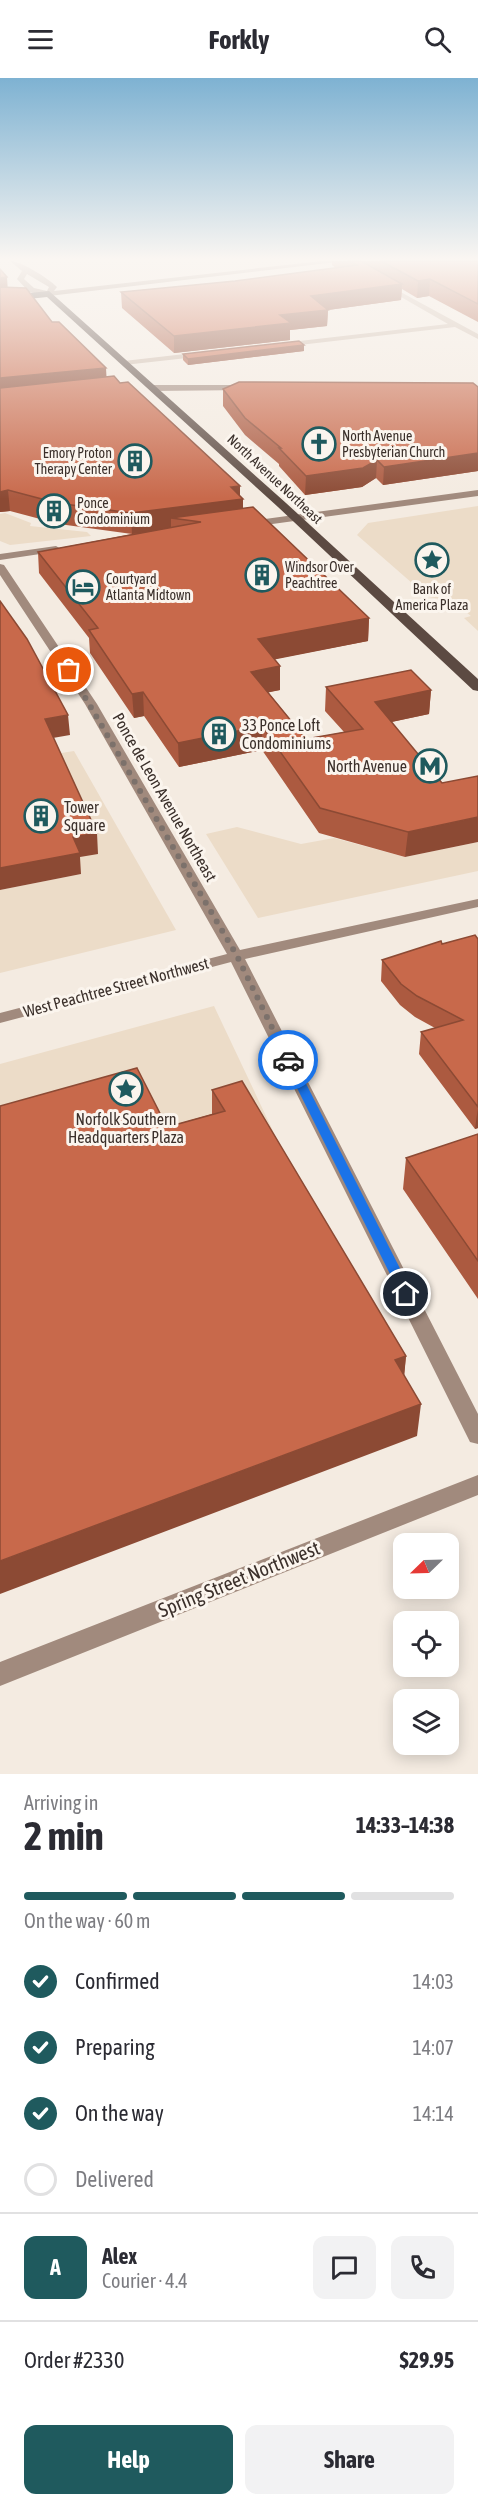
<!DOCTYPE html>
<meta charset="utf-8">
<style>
body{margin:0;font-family:"Asap Condensed",sans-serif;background:#f2f2f3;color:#2b2b33;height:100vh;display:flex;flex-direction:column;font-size:22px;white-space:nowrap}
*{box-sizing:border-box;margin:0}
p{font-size:20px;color:#7c7c81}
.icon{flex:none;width:33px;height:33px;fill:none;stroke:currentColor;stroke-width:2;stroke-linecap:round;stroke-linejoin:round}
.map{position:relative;height:1696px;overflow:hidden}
.drawer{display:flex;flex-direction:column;background:#fff;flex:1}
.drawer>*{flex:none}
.needle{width:39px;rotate:247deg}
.fabs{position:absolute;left:393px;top:1455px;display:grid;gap:12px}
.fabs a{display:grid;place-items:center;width:66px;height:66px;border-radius:12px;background:#fff;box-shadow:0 3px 15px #0003;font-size:30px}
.pin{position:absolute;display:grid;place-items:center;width:51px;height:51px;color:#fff;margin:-26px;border:3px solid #fff;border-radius:50%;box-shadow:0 2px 6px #0007}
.courier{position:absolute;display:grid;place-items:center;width:60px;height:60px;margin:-30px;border:4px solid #1a73e8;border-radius:50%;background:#fff;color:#222;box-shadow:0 2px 8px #0007}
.headline em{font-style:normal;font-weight:700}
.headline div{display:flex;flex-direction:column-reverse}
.headline{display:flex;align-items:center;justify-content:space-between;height:102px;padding:0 24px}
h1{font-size:39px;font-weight:700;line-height:45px}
.bar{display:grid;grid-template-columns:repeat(4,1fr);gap:9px 6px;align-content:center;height:72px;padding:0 24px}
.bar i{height:8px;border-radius:4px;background:#e1e1e2}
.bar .active{background:#1f5a5e}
.bar p{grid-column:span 4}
.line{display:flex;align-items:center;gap:15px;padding:0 24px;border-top:2px solid #e1e1e2}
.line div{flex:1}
.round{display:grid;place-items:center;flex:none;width:63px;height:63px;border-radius:12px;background:#f2f2f3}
ol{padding:0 24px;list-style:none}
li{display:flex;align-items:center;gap:18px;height:66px}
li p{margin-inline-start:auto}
li .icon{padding:6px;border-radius:50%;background:#1f5a5e;color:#fff;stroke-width:4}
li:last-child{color:#7c7c81}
li i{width:33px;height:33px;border:3px solid #e1e1e2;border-radius:50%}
.primary-button{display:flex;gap:12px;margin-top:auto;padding:12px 24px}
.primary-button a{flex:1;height:69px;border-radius:12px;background:#1f5a5e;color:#fff;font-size:24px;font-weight:700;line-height:69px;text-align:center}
.primary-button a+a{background:#f2f2f3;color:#2b2b33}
header{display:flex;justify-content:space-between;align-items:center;height:78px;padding:0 24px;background:#fff;font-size:27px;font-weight:700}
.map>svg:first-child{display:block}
.plaza{fill:#ecdcc8}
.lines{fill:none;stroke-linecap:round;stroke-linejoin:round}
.street{fill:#cdbbac;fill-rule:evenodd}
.secondary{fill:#a18a7d;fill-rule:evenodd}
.highway{fill:#5c4a42;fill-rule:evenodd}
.wall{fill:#ac5a40}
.shaded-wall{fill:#8c4a34}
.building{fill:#c8694b;stroke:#8c4a34;stroke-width:1.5}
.route{fill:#1a73e8}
.done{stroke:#7c716b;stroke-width:6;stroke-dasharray:0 10.8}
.labels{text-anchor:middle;stroke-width:6;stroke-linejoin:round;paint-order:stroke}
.far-poi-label{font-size:14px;fill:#3b302b;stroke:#fbf5ee;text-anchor:start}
.far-street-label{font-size:14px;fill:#3b302b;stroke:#fbf5ee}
.poi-label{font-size:16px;fill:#3b302b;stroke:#fbf5ee;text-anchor:start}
.street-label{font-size:16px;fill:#3b302b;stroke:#fbf5ee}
.near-street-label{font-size:20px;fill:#3b302b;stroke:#fbf5ee}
</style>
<header><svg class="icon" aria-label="menu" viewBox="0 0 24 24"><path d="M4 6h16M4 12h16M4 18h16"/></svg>Forkly<svg class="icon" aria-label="search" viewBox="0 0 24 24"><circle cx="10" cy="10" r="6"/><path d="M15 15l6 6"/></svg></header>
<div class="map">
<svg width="478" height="1696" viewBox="0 0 478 1696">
<rect width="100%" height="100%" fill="#f4ebe1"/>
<!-- plaza -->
<path class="plaza" d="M478 428V553L464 540 471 538 462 531 455 529 447 522 428 519 357 457 368 445Z
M5 435 31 445 30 448 87 454 91 458 10 467 0 463V436Z
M74 673 176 852 0 895V812L81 796 30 680Z
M237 749 301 766 334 760 405 779 478 764V793L258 840 206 756Z
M214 928 283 1074 218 1054 0 1061V986Z"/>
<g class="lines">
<!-- street -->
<path class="street" d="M384 205 478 256V261L455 249 282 269 278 267 282 265 448 246 382 208Z
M202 274 206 276 205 278 124 287 120 285 124 283Z"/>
<!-- secondary -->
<path class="secondary" d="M10 183C21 183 48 200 57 209L54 213 322 183H345L49 218 29 214 17 201 22 193ZM27 196 49 209 47 213 34 210 24 201Z
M245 307 248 308V312L153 313 149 310 153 307Z
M478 412V418L250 449 245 446 250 443Z
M56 468 61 471 60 473 0 482V476Z
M0 486 4 487 97 626 240 872 478 821V829L245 881 478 1336V1366L470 1364 231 884 0 945V935L227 876 85 626 0 497Z
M478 1397V1417L0 1608V1584Z"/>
<!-- highway -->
<path class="highway" d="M49 213 286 425 478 601V613L473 612 278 429 47 219 0 224V218Z"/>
</g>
<!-- wall -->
<path class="wall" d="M332 183H478V244L429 218 417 220 402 211 401 222 328 232 327 248 290 252V262L174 275 122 230 121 214 235 203 336 190 332 187Z
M8 210 52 244 106 299 240 418 243 431 369 540 368 563 274 581 280 588V612L268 614 306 661 344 654 325 633 326 609 431 612 429 636 391 644 442 705 405 779 319 755 262 672 179 689 144 638 134 640 90 575 89 560 39 495 38 474 132 456 59 446 10 433 0 434Z
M304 267V273L188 287 183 282V276Z
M478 309V393L383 407 376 400 362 409 305 417 279 388V386L245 357 223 328V311Z
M478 861V1050L475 1051 419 976 421 954 435 950 415 939 400 927 381 903 382 882 442 866Z
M212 1012 406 1278 404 1297 417 1358 167 1049 212 1036Z
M478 1056V1221L403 1111 406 1080Z"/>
<!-- shaded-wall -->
<path class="shaded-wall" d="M7 199 8 215 0 216V200Z
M430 201 429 218 417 220 418 203Z
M402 206 401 222 328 232 327 248 290 252V262L174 275V258L280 237 311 218Z
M304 267V273L188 287V281Z
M106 290 107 308 0 319V300Z
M478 375V393L383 407 384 389Z
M377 382 376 400 362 409 305 417 306 398Z
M240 408V421H243V441L201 444 171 440V451L132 456 131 435 231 409Z
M8 412 10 433 0 434V414Z
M369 540 368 563 257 585 258 561Z
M280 588V612L251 618V594Z
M431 612 429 636 373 648 375 624Z
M143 614 144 638 134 640 132 616Z
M68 637 70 657 47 661 45 641Z
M262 648V672L179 689 178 665Z
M478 739V764L405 779 408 754Z
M97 755 98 776 80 779 81 796 0 812V790L73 759Z
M478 1029V1050L475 1051Z
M406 1278 403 1311 395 1282Z
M421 1326 417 1358 0 1516V1483Z"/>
<!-- building -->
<path class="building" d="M350 183H361L402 206 311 218 328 232 280 237 291 245 174 258 121 214 235 203 357 187Z
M381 183H478V226L430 201 418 203Z
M0 191 7 199 0 200Z
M0 209 26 210 52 244H59L106 290 0 300Z
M299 263 304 267 188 281 183 276Z
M114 298 120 305 128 304 240 408 231 409 243 421 131 435 57 425 8 412 0 414V310Z
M239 304 473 305 478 309V375L384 389 377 382 363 390 306 398 279 370H281L245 340 223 311Z
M253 429 369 540 258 561 280 588 251 594 306 661 363 651 326 609 411 592 431 612 375 624 442 705 478 698V739L408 754 320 730 262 648 178 665 143 614 132 616 89 552 98 550 38 474 201 444 171 440Z
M0 523 27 561 68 637 45 641 97 755 73 759 80 775 0 790Z
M475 857 478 861V1029L421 954 463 942 417 918 401 906 382 882 441 863 442 866Z
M137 990 167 1049 225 1033 212 1012 242 1003 406 1278 395 1282 421 1326 0 1483V1028Z
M478 1056V1183L406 1080Z"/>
<!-- sky -->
<linearGradient id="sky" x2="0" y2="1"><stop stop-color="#7eb2d2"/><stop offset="0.43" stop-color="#faf6f2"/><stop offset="1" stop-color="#faf6f2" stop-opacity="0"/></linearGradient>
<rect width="478" height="421" fill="url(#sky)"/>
<!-- route -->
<path class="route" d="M288 979 294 982 413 1216 411 1219H402L400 1216 283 982Z"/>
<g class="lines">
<!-- done -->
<path class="done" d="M69 592 237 878 288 982"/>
</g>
<!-- icons -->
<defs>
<g id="church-ring" transform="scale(1.725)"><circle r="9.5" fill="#fbf5ee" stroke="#1f5a5e" stroke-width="1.5"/><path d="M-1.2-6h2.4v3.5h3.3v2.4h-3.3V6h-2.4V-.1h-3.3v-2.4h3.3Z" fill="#1f5a5e"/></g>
<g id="building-ring" transform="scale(1.725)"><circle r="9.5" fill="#fbf5ee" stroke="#1f5a5e" stroke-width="1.5"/><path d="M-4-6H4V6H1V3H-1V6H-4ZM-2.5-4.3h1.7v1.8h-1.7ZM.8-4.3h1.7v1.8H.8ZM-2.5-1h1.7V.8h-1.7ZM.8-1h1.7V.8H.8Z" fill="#1f5a5e"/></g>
<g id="sight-ring" transform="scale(1.725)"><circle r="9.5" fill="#fbf5ee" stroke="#1f5a5e" stroke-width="1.5"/><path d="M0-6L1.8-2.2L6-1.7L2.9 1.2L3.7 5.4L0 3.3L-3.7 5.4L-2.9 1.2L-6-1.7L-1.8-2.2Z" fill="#1f5a5e"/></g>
<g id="hotel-ring" transform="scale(1.725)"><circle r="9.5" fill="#fbf5ee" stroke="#1f5a5e" stroke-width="1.5"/><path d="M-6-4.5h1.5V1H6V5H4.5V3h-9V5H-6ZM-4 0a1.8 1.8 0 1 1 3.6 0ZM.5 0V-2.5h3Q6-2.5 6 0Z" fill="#1f5a5e"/></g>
<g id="metro-ring" transform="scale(1.725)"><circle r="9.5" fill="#fbf5ee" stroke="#1f5a5e" stroke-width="1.5"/><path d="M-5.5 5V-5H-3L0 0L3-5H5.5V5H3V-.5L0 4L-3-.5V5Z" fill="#1f5a5e"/></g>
</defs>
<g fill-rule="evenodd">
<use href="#church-ring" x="319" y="366"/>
<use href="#building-ring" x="135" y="383"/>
<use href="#building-ring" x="54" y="433"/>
<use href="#sight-ring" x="432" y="482"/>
<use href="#building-ring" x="262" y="497"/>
<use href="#hotel-ring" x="83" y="509"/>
<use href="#building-ring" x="219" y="656"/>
<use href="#metro-ring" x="430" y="688"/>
<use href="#building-ring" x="41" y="738"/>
<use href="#sight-ring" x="126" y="1011"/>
</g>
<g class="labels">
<!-- far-poi labels -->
<g class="far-poi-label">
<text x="342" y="363">North Avenue<tspan x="342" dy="16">Presbyterian Church</tspan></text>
<text x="112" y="380" text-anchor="end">Emory Proton<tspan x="112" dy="16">Therapy Center</tspan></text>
<text x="77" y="430">Ponce<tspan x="77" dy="16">Condominium</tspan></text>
<text x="285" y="494">Windsor Over<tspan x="285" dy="16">Peachtree</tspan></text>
<text x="106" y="506">Courtyard<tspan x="106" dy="16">Atlanta Midtown</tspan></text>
<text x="432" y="516" text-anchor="middle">Bank of<tspan x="432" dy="16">America Plaza</tspan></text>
</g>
<!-- far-street labels -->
<g class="far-street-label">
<text transform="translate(275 401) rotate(43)" y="5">North Avenue Northeast</text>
</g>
<!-- poi labels -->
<g class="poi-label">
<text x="242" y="653">33 Ponce Loft<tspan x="242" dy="18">Condominiums</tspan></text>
<text x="407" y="694" text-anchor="end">North Avenue</text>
<text x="64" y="735">Tower<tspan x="64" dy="18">Square</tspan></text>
<text x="126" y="1047" text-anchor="middle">Norfolk Southern<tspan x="126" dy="18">Headquarters Plaza</tspan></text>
</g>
<!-- street labels -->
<g class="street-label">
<text transform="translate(165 719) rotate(60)" y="6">Ponce de Leon Avenue Northeast</text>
<text transform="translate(116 909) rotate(-15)" y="6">West Peachtree Street Northwest</text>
</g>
<!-- near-street labels -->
<g class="near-street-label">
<text transform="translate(239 1501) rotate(-22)" y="7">Spring Street Northwest</text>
</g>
</g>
</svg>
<div class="fabs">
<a><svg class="needle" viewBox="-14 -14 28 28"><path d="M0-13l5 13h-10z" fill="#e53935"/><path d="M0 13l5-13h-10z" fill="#7c7c81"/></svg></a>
<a><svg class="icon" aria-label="locate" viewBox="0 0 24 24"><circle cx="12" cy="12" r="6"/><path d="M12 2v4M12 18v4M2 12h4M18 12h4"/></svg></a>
<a><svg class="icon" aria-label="layers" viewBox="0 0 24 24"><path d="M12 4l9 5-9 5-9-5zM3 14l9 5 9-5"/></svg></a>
</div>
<div class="pin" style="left:69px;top:592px;background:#ea580c"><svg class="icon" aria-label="bag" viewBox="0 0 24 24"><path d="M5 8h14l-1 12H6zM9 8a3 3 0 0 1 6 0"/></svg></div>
<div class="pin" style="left:406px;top:1216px;background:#1f2937"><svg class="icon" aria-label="home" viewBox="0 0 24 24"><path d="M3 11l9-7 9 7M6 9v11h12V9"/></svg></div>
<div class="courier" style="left:288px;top:982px"><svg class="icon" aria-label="car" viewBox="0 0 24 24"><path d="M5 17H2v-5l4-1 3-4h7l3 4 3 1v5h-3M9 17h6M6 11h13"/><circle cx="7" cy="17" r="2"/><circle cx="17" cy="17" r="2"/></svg></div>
</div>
<section class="drawer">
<div class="headline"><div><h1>2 min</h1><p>Arriving in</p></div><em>14:33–14:38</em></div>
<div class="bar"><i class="active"></i><i class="active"></i><i class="active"></i><i></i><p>On the way · 60 m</p></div>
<ol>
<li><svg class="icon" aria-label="check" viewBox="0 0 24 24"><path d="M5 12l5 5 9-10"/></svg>Confirmed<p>14:03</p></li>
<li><svg class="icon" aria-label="check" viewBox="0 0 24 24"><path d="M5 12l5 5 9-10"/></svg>Preparing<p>14:07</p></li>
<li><svg class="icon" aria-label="check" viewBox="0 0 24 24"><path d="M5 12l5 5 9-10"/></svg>On the way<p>14:14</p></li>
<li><i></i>Delivered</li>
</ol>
<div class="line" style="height:108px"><b class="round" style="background:#1f5a5e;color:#fff">A</b><div><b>Alex</b><p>Courier · 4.4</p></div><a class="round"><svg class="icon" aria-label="chat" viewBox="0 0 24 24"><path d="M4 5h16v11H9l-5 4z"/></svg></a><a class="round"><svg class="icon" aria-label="phone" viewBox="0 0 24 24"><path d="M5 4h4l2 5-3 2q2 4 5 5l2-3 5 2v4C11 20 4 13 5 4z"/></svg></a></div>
<div class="line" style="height:78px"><div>Order #2330</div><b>$29.95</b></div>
<div class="primary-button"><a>Help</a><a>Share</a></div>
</section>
